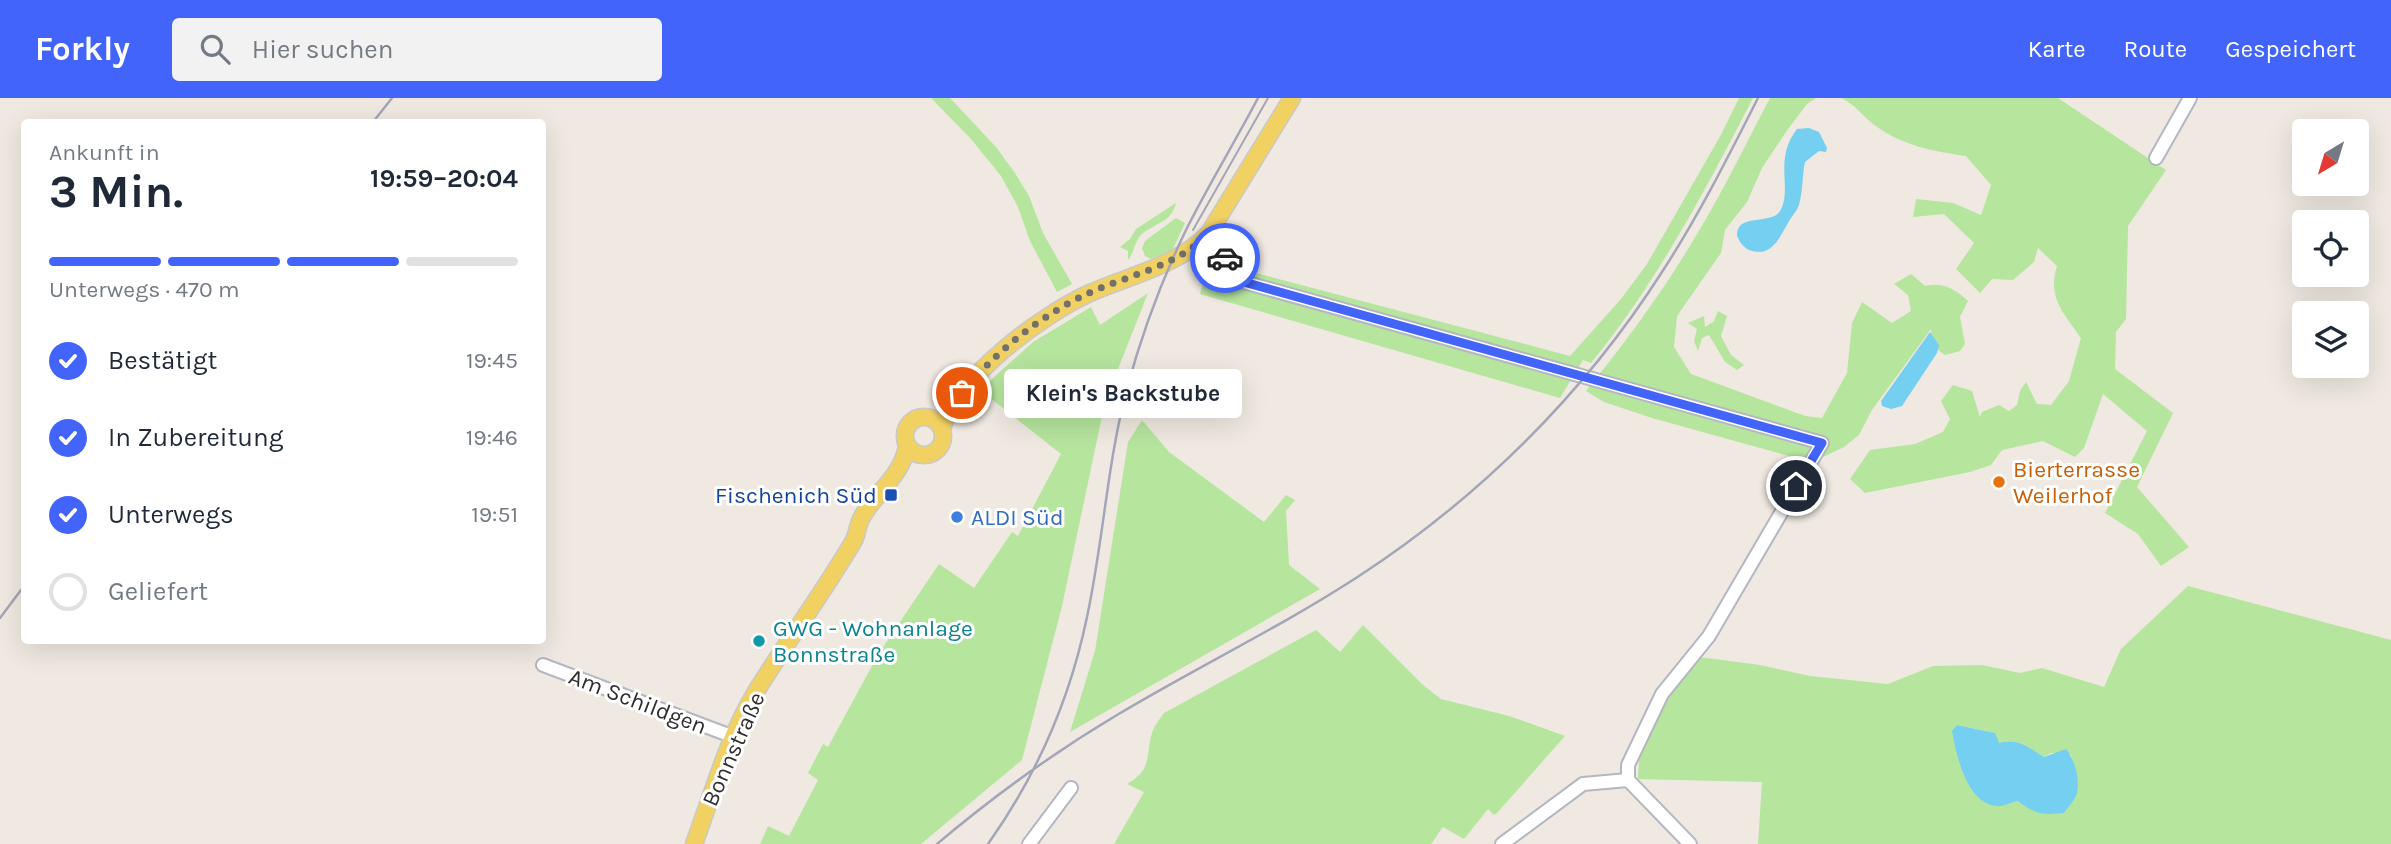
<!DOCTYPE html>
<html lang="de">
<meta charset="utf-8">
<style>
body{margin:0;font-family:Karla,sans-serif;background:#f2f2f3;color:#1f2937;height:100vh;display:flex;flex-direction:column;font-size:26px;white-space:nowrap}
*{box-sizing:border-box;margin:0}
p{font-size:23px;color:#747a83}
.icon{flex:none;width:38px;height:38px;fill:none;stroke:currentColor;stroke-width:2;stroke-linecap:round;stroke-linejoin:round}
.map{position:relative;flex:1;overflow:hidden}
.details{position:absolute;left:21px;top:21px;width:525px;height:525px;display:flex;flex-direction:column;background:#fff;border-radius:7px;box-shadow:0 7px 28px #0002}
.details>*{flex:none}
.needle{width:46px;rotate:218deg}
.controls{position:absolute;left:2292px;top:21px;display:grid;gap:14px}
.controls a{display:grid;place-items:center;width:77px;height:77px;border-radius:7px;background:#fff;box-shadow:0 7px 28px #0002;font-size:35px}
.pin{position:absolute;display:grid;place-items:center;width:60px;height:60px;color:#fff;margin:-30px;border:4px solid #fff;border-radius:50%;box-shadow:0 2px 7px #0007}
.courier{position:absolute;display:grid;place-items:center;width:70px;height:70px;margin:-35px;border:5px solid #4264fb;border-radius:50%;background:#fff;color:#222;box-shadow:0 2px 9px #0007}
.bubble{position:absolute;height:49px;border-radius:7px;background:#fff;box-shadow:0 7px 28px #0002;font-size:23px;font-weight:700;line-height:49px;text-align:center}
.headline em{font-style:normal;font-weight:700}
.headline div{display:flex;flex-direction:column-reverse}
.headline{display:flex;align-items:center;justify-content:space-between;height:119px;padding:0 28px}
h1{font-size:46px;font-weight:700;line-height:52px}
.bar{display:grid;grid-template-columns:repeat(4,1fr);gap:10px 7px;align-content:center;height:84px;padding:0 28px}
.bar i{height:9px;border-radius:5px;background:#e0e1e3}
.bar .current{background:#4264fb}
.bar p{grid-column:span 4}
ol{padding:0 28px;list-style:none}
li{display:flex;align-items:center;gap:21px;height:77px}
li p{margin-inline-start:auto}
li .icon{padding:7px;border-radius:50%;background:#4264fb;color:#fff;stroke-width:4}
li:last-child{color:#747a83}
li i{width:38px;height:38px;border:4px solid #e0e1e3;border-radius:50%}
header{display:flex;align-items:center;gap:42px;box-sizing:border-box;height:98px;padding:0 35px;background:#4264fb;color:#fff}
header strong{font-size:33px}
nav{display:flex;gap:38px;margin-inline-start:auto;font-size:24px}
.search{width:490px;height:63px;background:#f2f2f3;display:flex;align-items:center;gap:18px;box-sizing:border-box;padding:0 24px;border-radius:7px;color:#747a83;font-size:26px}
.map>svg:first-child{display:block}
.green{fill:#b6e59e;fill-rule:evenodd}
.water{fill:#75cff0}
.lines{fill:none;stroke-linecap:round;stroke-linejoin:round}
.minor-casing{stroke:#b4b7c1;stroke-width:16}
.major-casing{stroke:#c9c9c9;stroke-width:19}
.minor{stroke:#fff;stroke-width:12}
.major{stroke:#f2d163;stroke-width:16}
.tram{stroke:#a3a6b8;stroke-width:2}
.rail{stroke:#a3a6b8;stroke-width:2.5}
.done{stroke:#726f6d;stroke-width:7;stroke-dasharray:0 12.6}
.route{stroke:#4264fb;stroke-width:9}
.food-dot{fill:#e8710a;stroke:#fff;stroke-width:2.5}
.transit-dot{fill:#1a4fb4;stroke:#fff;stroke-width:2.5}
.shop-dot{fill:#3f7fe0;stroke:#fff;stroke-width:2.5}
.culture-dot{fill:#0f9aa8;stroke:#fff;stroke-width:2.5}
.labels{text-anchor:middle;stroke-width:6;stroke-linejoin:round;paint-order:stroke}
.food-label{font-size:23px;fill:#c56008;stroke:#fff;text-anchor:start}
.transit-label{font-size:23px;fill:#164399;stroke:#fff;text-anchor:end}
.shop-label{font-size:23px;fill:#366cbe;stroke:#fff;text-anchor:start}
.culture-label{font-size:23px;fill:#0d838f;stroke:#fff;text-anchor:start}
.street-label{font-size:23px;fill:#2e2e2e;stroke:#fff}
</style>
<header>
<strong>Forkly</strong>
<div class="search"><svg class="icon" aria-label="search" viewBox="0 0 24 24"><circle cx="10" cy="10" r="6"/><path d="M15 15l6 6"/></svg>Hier suchen</div>
<nav><a>Karte</a><a>Route</a><a>Gespeichert</a></nav>
</header>
<div class="map">
<svg width="2391" height="746" viewBox="0 0 2391 746">
<rect width="100%" height="100%" fill="#efe9e1"/>
<!-- green -->
<path class="green" d="M931 0H950L996 49 1015 75 1029 98 1043 135 1072 186 1057 194 1030 143 1018 109 1001 78 971 41Z
M1739 0H1753C1705 93 1657 184 1591 265L1583 262 1560 300 1200 196 1208 166 1260 176 1570 258 1621 201 1647 166 1722 35Z
M1770 0H1816L1807 6 1788 31 1762 70 1747 104 1725 132 1721 155 1677 218 1674 249 1691 276 1805 318 1822 320 1847 275 1852 225 1862 204 1892 225 1911 213 1908 197 1894 186 1911 176 1925 188C1943 184 1955 191 1968 203L1960 219 1965 246 1960 253 1945 257 1931 247V231L1872 312 1859 337 1844 349 1821 360 1803 362 1652 320 1604 304 1586 293C1625 245 1662 195 1694 141 1722 96 1745 47 1770 0Z
M1841 0H2058L2166 72 2128 128 2126 221 2116 234 2115 271 2173 315 2137 389 2189 449 2161 468 2138 436 2105 415 2147 333 2103 296 2084 350 2075 359 2043 343 2002 352 1991 367 1970 374 1865 395 1850 381 1870 352 1915 346 1943 334 1950 321 1941 303 1953 287 1972 293 1980 319 1982 314 1999 307 2009 313 2017 307 2020 293 2026 284 2037 306 2051 307 2069 283 2081 240C2064 215 2047 200 2057 168L2038 150 2034 164 2013 182 1992 181 1980 195 1956 171 1974 145 1944 116 1913 119 1916 101 1953 105 1981 117 1991 87 1966 58C1935 54 1901 47 1876 28 1863 19 1855 6 1841 0Z
M1176 105C1172 124 1155 125 1142 136 1134 143 1135 154 1128 162V153L1120 149 1130 141 1136 131Z
M1176 120 1185 125 1172 153 1151 161 1145 158 1142 150 1145 143Z
M1148 195 1105 304 1062 508 1022 662 921 746H760L768 728 789 738 818 682 808 675 823 646 828 649 879 555 939 466 974 490 1012 434 1018 438 1061 356 980 292 1033 244 1091 209 1100 227Z
M1718 213 1727 218 1721 238 1731 257 1744 267 1737 272 1725 264 1709 237 1702 240 1698 253 1694 243 1697 231 1688 225 1704 218 1705 229 1714 223Z
M1142 322 1169 354 1264 424 1286 397 1295 402 1286 413 1289 467 1320 491 1070 634 1095 553 1128 344Z
M2188 488 2391 542V746H1758L1762 684 1638 681 1639 661 1665 599 1699 559 1760 567 1810 578 1888 586 1933 568 1982 567 2020 575 2042 570 2104 589 2121 551ZM1957 627 1987 633 1998 645C2018 640 2028 649 2044 659L2051 655 2071 657C2080 687 2081 688 2064 715 2049 717 2031 713 2018 703L1997 708C1958 685 1959 670 1957 627Z
M1363 527 1423 587 1441 601 1509 618 1565 638 1497 715 1494 717 1488 711 1464 741 1443 729 1431 746H1114L1144 694 1127 686C1153 671 1145 659 1152 635 1154 628 1160 621 1164 615L1316 532 1340 554Z"/>
<!-- water -->
<path class="water" d="M1809 30 1819 34 1827 50 1826 54 1819 53 1805 64C1802 78 1803 93 1799 107 1797 113 1791 119 1788 125 1779 140 1772 160 1749 152 1744 150 1737 141 1737 136 1738 115 1772 127 1780 113 1793 91 1773 62 1797 31Z
M1930 234 1939 247 1937 255 1902 308 1891 311 1882 308 1881 303Z
M1957 627 1995 635 1999 645C2018 640 2028 649 2044 659L2066 651C2075 662 2080 681 2077 695 2076 701 2068 709 2064 715 2043 717 2036 717 2018 703 2012 704 2002 709 1997 708 1966 706 1956 655 1952 633Z"/>
<g class="lines">
<!-- minor casing -->
<g class="minor-casing">
<path id="minor" d="M2156 60 2190 0
M1209 135C1224 148 1224 172 1240 183L1822 345 1709 538 1662 596 1628 667V682L1690 746
M543 567 734 639
M1029 746 1071 690
M1502 746 1583 686 1628 682"/>
</g>
<!-- major casing -->
<g class="major-casing">
<path id="major" d="M905 338a19 19 0 1 1 38 0a19 19 0 1 1-38 0Z
M942 331C956 280 1043 216 1090 195 1128 178 1180 167 1209 135L1292 0
M694 746C713 695 728 639 757 592 788 542 823 495 853 444 858 436 857 427 862 419 876 394 902 378 907 348"/>
</g>
<!-- minor -->
<use href="#minor" class="minor"/>
<!-- major -->
<use href="#major" class="major"/>
<!-- tram -->
<path class="tram" d="M1193 132 1268 0"/>
<!-- rail -->
<path class="rail" d="M373 24 392 0
M0 520 24 488
M937 746C994 698 1053 655 1117 617 1197 569 1281 529 1359 478 1480 399 1584 296 1662 174 1698 119 1728 59 1758 0
M988 746C1037 677 1070 601 1087 519 1103 445 1107 368 1126 294 1141 238 1161 183 1187 130 1209 86 1235 44 1258 0"/>
</g>
<g class="lines">
<!-- done -->
<path class="done" d="M962 295C995 254 1041 217 1089 195 1128 177 1179 168 1209 135L1215 141 1225 160"/>
<!-- route -->
<path class="route" d="M1225 160 1234 179 1240 183 1822 345 1796 388"/>
</g>
<!-- markers -->
<circle class="food-dot" cx="1999" cy="384" r="7"/>
<rect class="transit-dot" x="884" y="390" width="14" height="14" rx="3.5"/>
<circle class="shop-dot" cx="957" cy="419" r="7"/>
<circle class="culture-dot" cx="759" cy="543" r="7"/>
<g class="labels">
<!-- food labels -->
<g class="food-label">
<text x="2013" y="379">Bierterrasse<tspan x="2013" dy="26">Weilerhof</tspan></text>
</g>
<!-- transit labels -->
<g class="transit-label">
<text x="877" y="405">Fischenich Süd</text>
</g>
<!-- shop labels -->
<g class="shop-label">
<text x="971" y="427">ALDI Süd</text>
</g>
<!-- culture labels -->
<g class="culture-label">
<text x="773" y="538">GWG - Wohnanlage<tspan x="773" dy="26">Bonnstraße</tspan></text>
</g>
<!-- street labels -->
<g class="street-label">
<text transform="translate(638 603) rotate(21)" y="8">Am Schildgen</text>
<text transform="translate(733 651) rotate(-66)" y="8">Bonnstraße</text>
</g>
</g>
</svg>
<div class="controls">
<a><svg class="needle" viewBox="-14 -14 28 28"><path d="M0-13l5 13h-10z" fill="#e53935"/><path d="M0 13l5-13h-10z" fill="#747a83"/></svg></a>
<a><svg class="icon" aria-label="locate" viewBox="0 0 24 24"><circle cx="12" cy="12" r="6"/><path d="M12 2v4M12 18v4M2 12h4M18 12h4"/></svg></a>
<a><svg class="icon" aria-label="layers" viewBox="0 0 24 24"><path d="M12 4l9 5-9 5-9-5zM3 14l9 5 9-5"/></svg></a>
</div>
<div class="pin" style="left:962px;top:295px;background:#ea580c"><svg class="icon" aria-label="bag" viewBox="0 0 24 24"><path d="M5 8h14l-1 12H6zM9 8a3 3 0 0 1 6 0"/></svg></div>
<div class="pin" style="left:1796px;top:388px;background:#1f2937"><svg class="icon" aria-label="home" viewBox="0 0 24 24"><path d="M3 11l9-7 9 7M6 9v11h12V9"/></svg></div>
<div class="courier" style="left:1225px;top:160px"><svg class="icon" aria-label="car" viewBox="0 0 24 24"><path d="M5 17H2v-5l4-1 3-4h7l3 4 3 1v5h-3M9 17h6M6 11h13"/><circle cx="7" cy="17" r="2"/><circle cx="17" cy="17" r="2"/></svg></div>
<div class="bubble" style="left:1004px;top:271px;width:238px">Klein's Backstube</div>
<section class="details">
<div class="headline"><div><h1>3 Min.</h1><p>Ankunft in</p></div><em>19:59–20:04</em></div>
<div class="bar"><i class="current"></i><i class="current"></i><i class="current"></i><i></i><p>Unterwegs · 470 m</p></div>
<ol>
<li><svg class="icon" aria-label="check" viewBox="0 0 24 24"><path d="M5 12l5 5 9-10"/></svg>Bestätigt<p>19:45</p></li>
<li><svg class="icon" aria-label="check" viewBox="0 0 24 24"><path d="M5 12l5 5 9-10"/></svg>In Zubereitung<p>19:46</p></li>
<li><svg class="icon" aria-label="check" viewBox="0 0 24 24"><path d="M5 12l5 5 9-10"/></svg>Unterwegs<p>19:51</p></li>
<li><i></i>Geliefert</li>
</ol>
</section>
</div>
